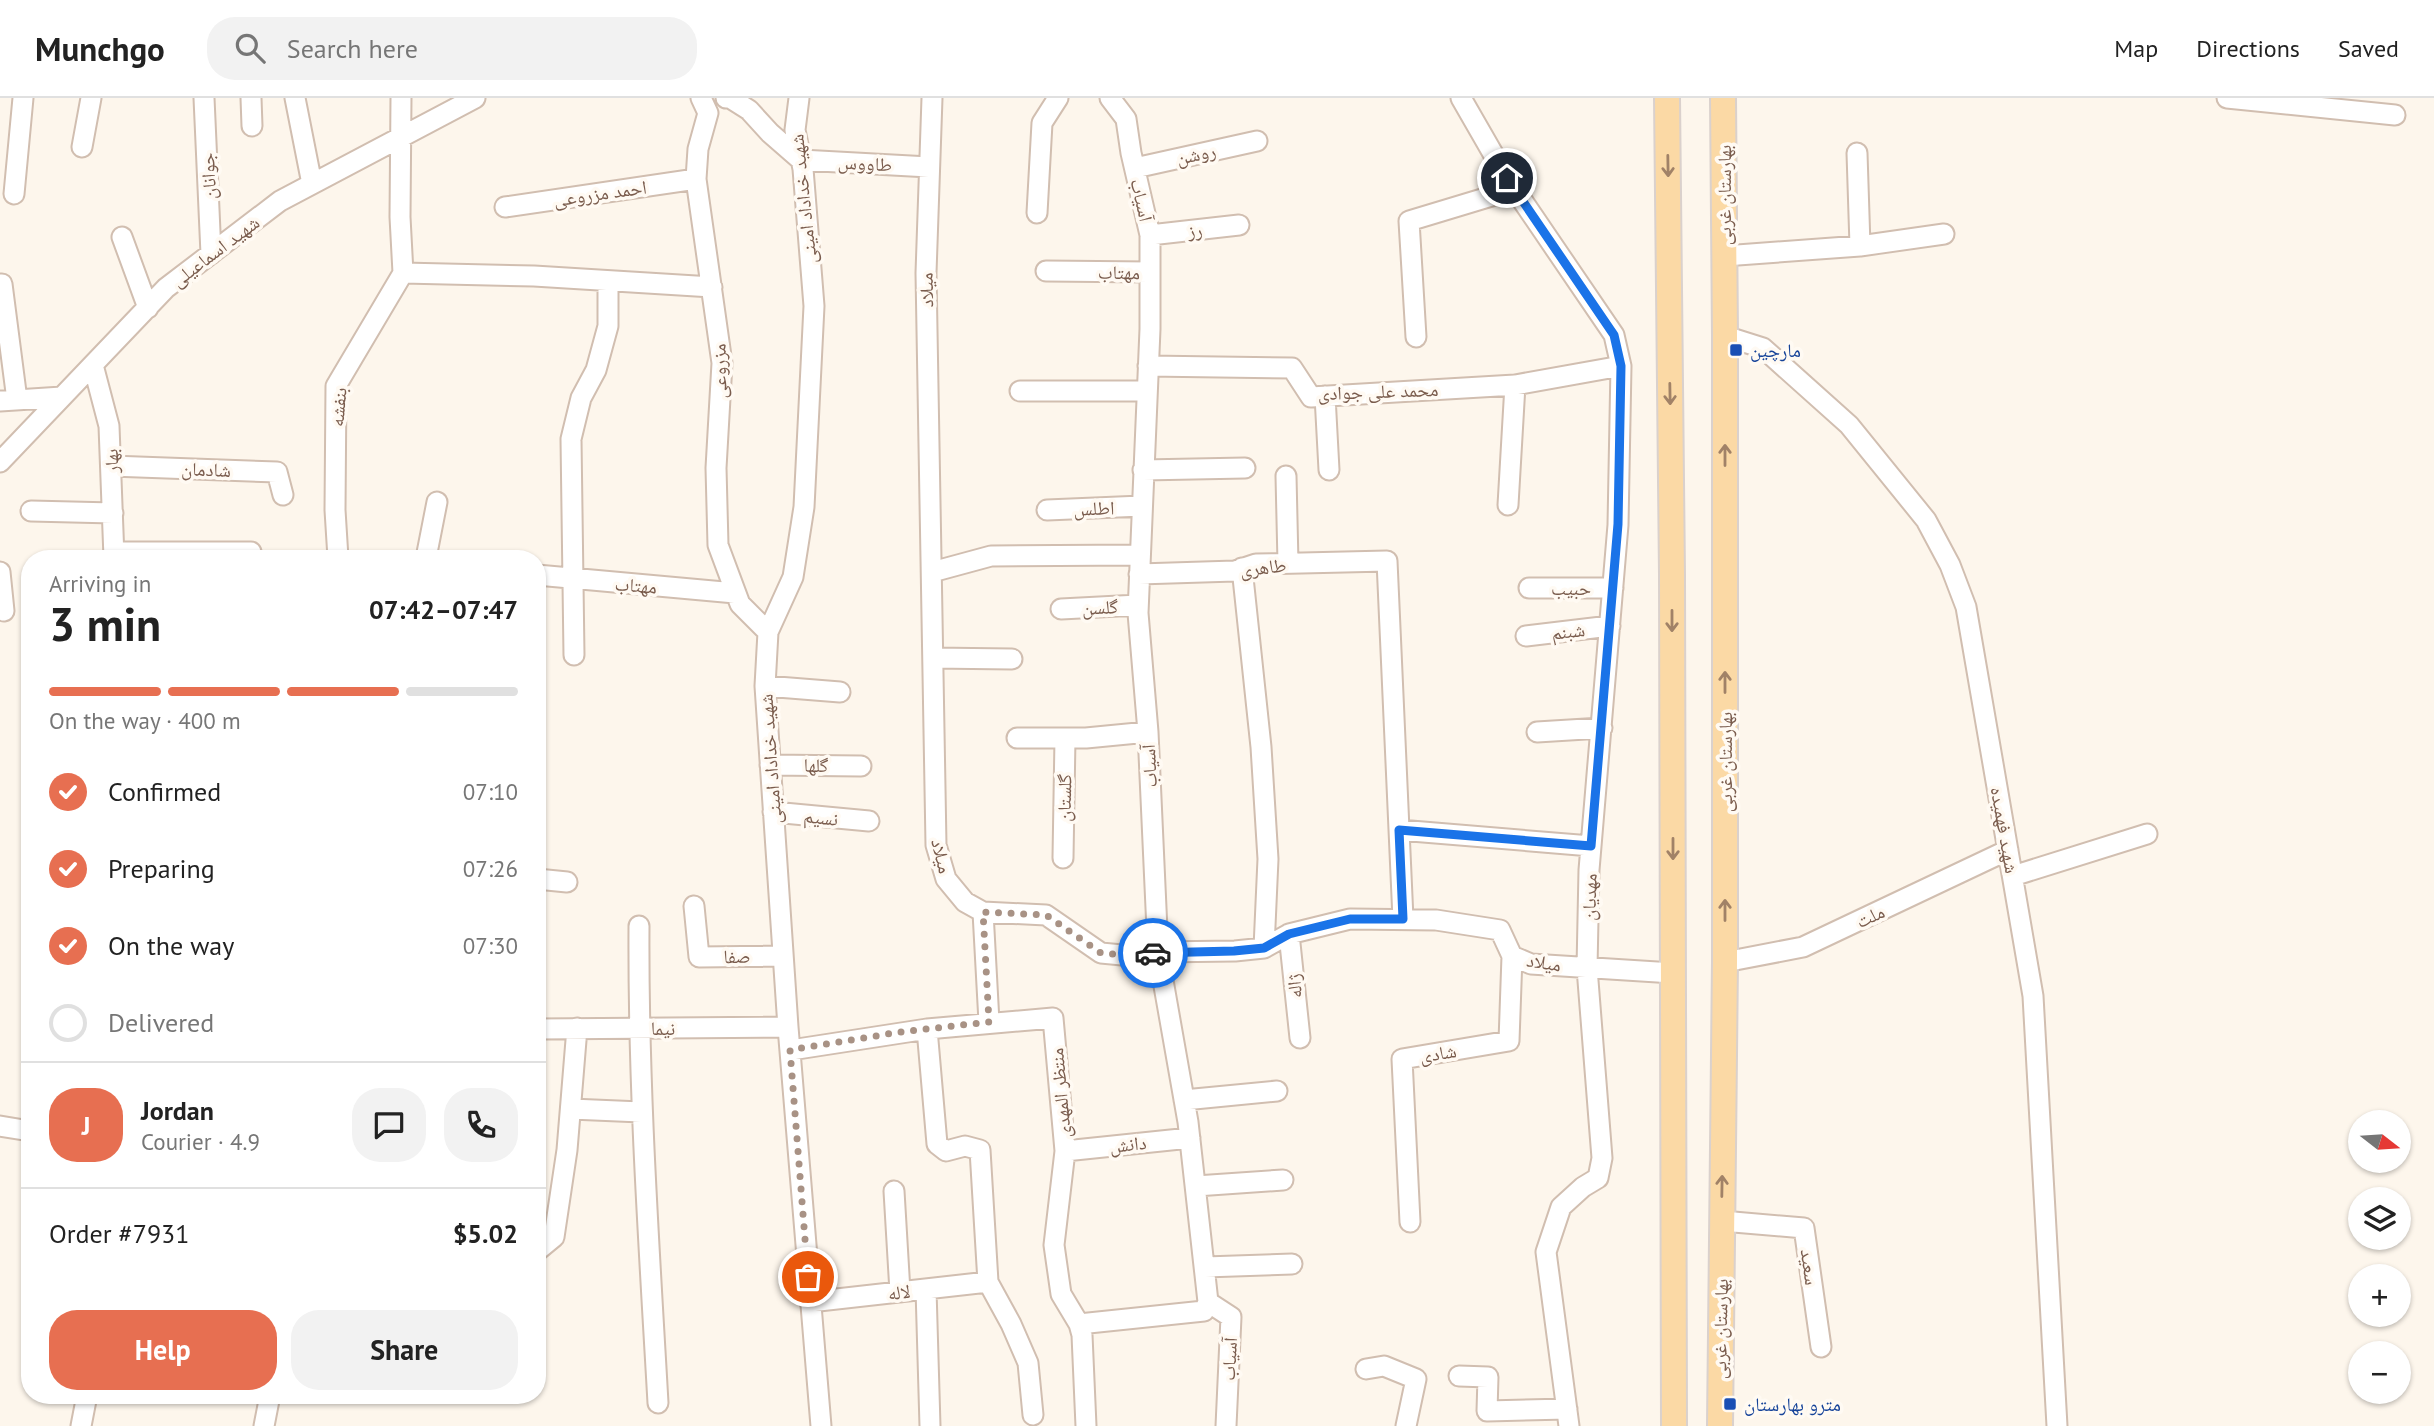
<!DOCTYPE html>
<meta charset="utf-8">
<style>
body{margin:0;font-family:"PT Sans","Noto Naskh Arabic",sans-serif;background:#f2f2f2;color:#222;height:100vh;display:flex;flex-direction:column;font-size:26px;white-space:nowrap}
*{box-sizing:border-box;margin:0}
p{font-size:23px;color:#767676}
.icon{flex:none;width:38px;height:38px;fill:none;stroke:currentColor;stroke-width:2;stroke-linecap:round;stroke-linejoin:round}
.map{position:relative;flex:1;overflow:hidden}
.sheet{position:absolute;left:21px;top:452px;width:525px;height:854px;display:flex;flex-direction:column;background:#fff;border-radius:28px;box-shadow:0 2px 5px #0004}
.sheet>*{flex:none}
.needle{width:46px;rotate:107deg}
.tools{position:absolute;left:2348px;top:1012px;display:grid;gap:14px}
.tools a{display:grid;place-items:center;width:63px;height:63px;border-radius:50%;background:#fff;box-shadow:0 2px 5px #0004;font-size:35px}
.pin{position:absolute;display:grid;place-items:center;width:60px;height:60px;color:#fff;margin:-30px;border:4px solid #fff;border-radius:50%;box-shadow:0 2px 7px #0007}
.courier{position:absolute;display:grid;place-items:center;width:70px;height:70px;margin:-35px;border:5px solid #1a73e8;border-radius:50%;background:#fff;color:#222;box-shadow:0 2px 9px #0007}
.overview em{font-style:normal;font-weight:800}
.overview div{display:flex;flex-direction:column-reverse}
.overview{display:flex;align-items:center;justify-content:space-between;height:119px;padding:0 28px}
h1{font-size:46px;font-weight:800;line-height:52px}
.bar{display:grid;grid-template-columns:repeat(4,1fr);gap:10px 7px;align-content:center;height:84px;padding:0 28px}
.bar i{height:9px;border-radius:5px;background:#e0e0e0}
.bar .on{background:#e76f51}
.bar p{grid-column:span 4}
.line{display:flex;align-items:center;gap:18px;padding:0 28px;border-top:2px solid #e0e0e0}
.line div{flex:1}
.round{display:grid;place-items:center;flex:none;width:74px;height:74px;border-radius:28px;background:#f2f2f2}
ol{padding:0 28px;list-style:none}
li{display:flex;align-items:center;gap:21px;height:77px}
li p{margin-inline-start:auto}
li .icon{padding:7px;border-radius:50%;background:#e76f51;color:#fff;stroke-width:4}
li:last-child{color:#767676}
li i{width:38px;height:38px;border:4px solid #e0e0e0;border-radius:50%}
.primary-button{display:flex;gap:14px;margin-top:auto;padding:14px 28px}
.primary-button a{flex:1;height:80px;border-radius:28px;background:#e76f51;color:#fff;font-size:28px;font-weight:800;line-height:80px;text-align:center}
.primary-button a+a{background:#f2f2f2;color:#222}
header{display:flex;align-items:center;gap:42px;box-sizing:border-box;height:98px;padding:0 35px;background:#fff;border-bottom:2px solid #e0e0e0}
header strong{font-size:33px}
nav{display:flex;gap:38px;margin-inline-start:auto;font-size:24px}
.search{width:490px;height:63px;background:#f2f2f2;display:flex;align-items:center;gap:18px;box-sizing:border-box;padding:0 24px;border-radius:28px;color:#767676;font-size:26px}
.map>svg:first-child{display:block}
.lines{fill:none;stroke-linecap:round;stroke-linejoin:round}
.minor-casing{stroke:#d1beb0;stroke-width:23}
.major-casing{stroke:#dad1cd;stroke-width:28}
.minor{stroke:#fff;stroke-width:19}
.major{stroke:#fbd9a5;stroke-width:24}
.oneway{stroke:#a18267}
.done{stroke:#a89285;stroke-width:7;stroke-dasharray:0 12.6}
.route{stroke:#1a73e8;stroke-width:9}
.transit-dot{fill:#1a4fb4;stroke:#fffaf3;stroke-width:2.5}
.labels{text-anchor:middle;stroke-width:7;stroke-linejoin:round;paint-order:stroke}
.street-label{font-size:19px;fill:#7a5c4d;stroke:#fffaf3}
.transit-label{font-size:19px;fill:#164399;stroke:#fffaf3;text-anchor:start}
</style>
<header>
<strong>Munchgo</strong>
<div class="search"><svg class="icon" aria-label="search" viewBox="0 0 24 24"><circle cx="10" cy="10" r="6"/><path d="M15 15l6 6"/></svg>Search here</div>
<nav><a>Map</a><a>Directions</a><a>Saved</a></nav>
</header>
<div class="map">
<svg width="2434" height="1328" viewBox="0 0 2434 1328">
<rect width="100%" height="100%" fill="#fdf6ec"/>
<g class="lines">
<!-- minor casing -->
<g class="minor-casing">
<path id="minor" d="M204 0 211 156
M251 0 252 28
M295 0 312 86
M401 0 400 119 403 175
M701 0 708 15 698 51 696 81 722 265 716 370 718 447 740 506 768 534
M726 0H730L749 12 770 35 801 62 929 69
M799 0 795 32 803 71 814 208 804 409 793 479 768 534 765 588 788 929 821 1328
M932 0 926 175 936 747 946 781 965 804 983 814 1046 817 1101 855 1122 857 1158 854 1235 853 1264 850 1289 836 1350 821 1436 822 1500 832 1512 858 1531 866 1673 875
M1110 0 1126 21 1131 55 1150 137V231L1138 515 1148 634 1158 854 1188 1024 1208 1204
M1461 0 1507 80 1614 237 1621 268 1618 427 1589 772 1587 870 1602 1060 1598 1080 1583 1089 1561 1109 1546 1154 1569 1328
M2227 0 2395 17
M82 49 91 0
M1857 55 1860 148
M1135 70 1257 43
M14 96 23 0
M505 109 696 81
M1037 115 1042 25 1058 0
M1150 137 1239 127
M122 139 148 210
M1724 158 1860 148 1944 136
M1046 173 1149 174
M403 175 534 178 712 189
M0 186H2L17 302
M1725 238 1763 250 1849 327 1926 422 1950 467 1966 509 2033 898 2057 1328
M1416 239 1409 123 1515 91
M93 267 109 328 114 460
M1148 268 1292 270 1311 299 1515 287 1621 268
M1020 293H1147
M1325 298 1329 372
M0 303 62 299
M0 364 166 190 280 103 475 0
M111 368 277 374 283 397
M1143 372 1245 370
M1286 378 1288 465
M1508 407 1515 287
M1047 412 1142 408
M31 413 113 415
M114 454H251
M338 460 335 412 336 288 403 175
M426 460 437 404
M1242 470 1261 649 1268 761 1264 850
M0 474 4 513
M932 474 991 458 1140 457
M1139 476 1235 473 1256 466 1387 463 1403 821
M537 477 735 495
M1529 490H1613
M1061 511 1138 507
M1526 538 1610 528
M574 557 571 341 581 300 596 272 608 228V183
M933 560 1012 561
M765 588 840 594
M1537 634 1602 630
M1017 640H1086L1148 634
M770 667 861 668
M773 714 869 723
M1399 732 1591 748
M1063 760 1065 640
M2013 778 2147 736
M537 781 567 784
M694 808 699 859 783 858
M983 814 989 924
M639 828C638 988 649 1146 658 1305
M1289 836 1300 940
M1725 864 1803 849 2008 752
M537 931 788 929
M927 931 937 1046 946 1053 965 1048 980 1052 988 1184 1011 1226 1028 1265 1033 1317
M791 952 927 931 1053 920 1065 1053 1054 1147 1061 1196 1079 1226 1082 1237 1086 1328
M1184 1002 1277 993
M571 1011 641 1014
M0 1028 30 1033
M1065 1053 1190 1040
M1196 1088 1283 1082
M894 1093 900 1194
M1722 1123 1804 1130 1821 1249
M1410 1124 1402 961 1509 943 1512 858
M537 1153 554 1139 567 1052 577 930
M1205 1169 1292 1166
M926 1191 930 1328
M810 1204 988 1184
M1208 1204 1231 1219 1226 1328
M1079 1226 1204 1213 1208 1204
M1366 1271 1384 1268 1416 1281 1406 1328
M1459 1278 1488 1279 1487 1313 1567 1311
M81 1328 87 1297
M264 1328 270 1297"/>
</g>
<!-- major casing -->
<g class="major-casing">
<path id="major" d="M1667 0 1672 477 1674 1328
M1720 1328 1725 864V238L1723 0"/>
</g>
<!-- minor -->
<use href="#minor" class="minor"/>
<!-- major -->
<use href="#major" class="major"/>
</g>
<!-- one-way arrows -->
<defs><path id="oneway-shaft" d="M-6 0H5M1.5-3L5.5 0L1.5 3" fill="none" stroke-width="1.6" stroke-linecap="round" stroke-linejoin="round" transform="scale(1.75)"/></defs>
<g class="oneway">
<use href="#oneway-shaft" transform="translate(1668 68) rotate(89)"/>
<use href="#oneway-shaft" transform="translate(1670 296) rotate(89)"/>
<use href="#oneway-shaft" transform="translate(1725 357) rotate(-90)"/>
<use href="#oneway-shaft" transform="translate(1672 523) rotate(90)"/>
<use href="#oneway-shaft" transform="translate(1725 584) rotate(-90)"/>
<use href="#oneway-shaft" transform="translate(1673 751) rotate(90)"/>
<use href="#oneway-shaft" transform="translate(1725 812) rotate(-90)"/>
<use href="#oneway-shaft" transform="translate(1722 1088) rotate(-89)"/>
</g>
<g class="lines">
<!-- done -->
<path class="done" d="M808 1179 790 952 900 934 989 924 983 814 1046 817 1101 855 1122 857 1153 855"/>
<!-- route -->
<path class="route" d="M1153 855 1234 853 1264 850 1289 836 1350 821H1403L1399 732 1591 748 1618 426 1621 268 1614 237 1507 80"/>
</g>
<!-- markers -->
<g class="transit-dot">
<rect x="1729" y="245" width="14" height="14" rx="3.5"/>
<rect x="1723" y="1299" width="14" height="14" rx="3.5"/>
</g>
<g class="labels">
<!-- street labels -->
<g class="street-label">
<text transform="translate(1196 56) rotate(-12)" y="7">روشن</text>
<text transform="translate(865 65) rotate(3)" y="7">طاووس</text>
<text transform="translate(208 78) rotate(-93)" y="7">جوانان</text>
<text transform="translate(600 95) rotate(-8)" y="7">احمد مزروعی</text>
<text transform="translate(1724 97) rotate(-90)" y="7">بهارستان غربی</text>
<text transform="translate(803 101) rotate(-96)" y="7">شهید خداداد امینی</text>
<text transform="translate(1142 102) rotate(77)" y="7">آسیاب</text>
<text transform="translate(1195 132) rotate(-6)" y="7">رز</text>
<text transform="translate(215 153) rotate(-37)" y="7">شهید اسماعیلی</text>
<text transform="translate(1119 174) rotate(1)" y="7">مهتاب</text>
<text transform="translate(926 192) rotate(-91)" y="7">میلاد</text>
<text transform="translate(719 273) rotate(-91)" y="7">مزروعی</text>
<text transform="translate(1378 293) rotate(-2)" y="7">محمد علی جوادی</text>
<text transform="translate(338 309) rotate(-85)" y="7">بنفشه</text>
<text transform="translate(111 363) rotate(-92)" y="7">بهار</text>
<text transform="translate(206 371) rotate(2)" y="7">شادمان</text>
<text transform="translate(1094 410) rotate(-2)" y="7">اطلس</text>
<text transform="translate(1263 469) rotate(-7)" y="7">طاهری</text>
<text transform="translate(636 487) rotate(5)" y="7">مهتاب</text>
<text x="1571" y="497">حبیب</text>
<text transform="translate(1100 509) rotate(-3)" y="7">گلسن</text>
<text transform="translate(1568 533) rotate(-7)" y="7">شبنم</text>
<text transform="translate(770 661) rotate(-94)" y="7">شهید خداداد امینی</text>
<text transform="translate(1725 664) rotate(-90)" y="7">بهارستان غربی</text>
<text transform="translate(816 667) rotate(1)" y="7">گلها</text>
<text transform="translate(1149 668) rotate(-93)" y="7">آسیاب</text>
<text transform="translate(1064 700) rotate(-89)" y="7">گلستان</text>
<text transform="translate(821 719) rotate(6)" y="7">نسیم</text>
<text transform="translate(2005 732) rotate(80)" y="7">شهید فهمیده</text>
<text transform="translate(942 758) rotate(76)" y="7">میلاد</text>
<text transform="translate(1589 799) rotate(-88)" y="7">مهدیان</text>
<text transform="translate(1870 818) rotate(-25)" y="7">ملت</text>
<text transform="translate(737 858) rotate(-1)" y="7">صفا</text>
<text transform="translate(1544 864) rotate(9)" y="7">میلاد</text>
<text transform="translate(1294 888) rotate(-96)" y="7">ژاله</text>
<text x="663" y="937">نیما</text>
<text transform="translate(1438 955) rotate(-9)" y="7">شادی</text>
<text transform="translate(1060 995) rotate(-95)" y="7">منتظر المهدی</text>
<text transform="translate(1128 1046) rotate(-6)" y="7">دانش</text>
<text transform="translate(1810 1169) rotate(82)" y="7">سعید</text>
<text transform="translate(899 1194) rotate(-7)" y="7">لاله</text>
<text transform="translate(1720 1231) rotate(-89)" y="7">بهارستان غربی</text>
<text transform="translate(1229 1261) rotate(-87)" y="7">آسیاب</text>
</g>
<!-- transit labels -->
<g class="transit-label">
<text x="1750" y="259">مارچین</text>
<text x="1744" y="1313">مترو بهارستان</text>
</g>
</g>
</svg>
<div class="tools">
<a><svg class="needle" viewBox="-14 -14 28 28"><path d="M0-13l5 13h-10z" fill="#e53935"/><path d="M0 13l5-13h-10z" fill="#767676"/></svg></a>
<a><svg class="icon" aria-label="layers" viewBox="0 0 24 24"><path d="M12 4l9 5-9 5-9-5zM3 14l9 5 9-5"/></svg></a>
<a>+</a>
<a>−</a>
</div>
<div class="pin" style="left:808px;top:1179px;background:#ea580c"><svg class="icon" aria-label="bag" viewBox="0 0 24 24"><path d="M5 8h14l-1 12H6zM9 8a3 3 0 0 1 6 0"/></svg></div>
<div class="pin" style="left:1507px;top:80px;background:#1f2937"><svg class="icon" aria-label="home" viewBox="0 0 24 24"><path d="M3 11l9-7 9 7M6 9v11h12V9"/></svg></div>
<div class="courier" style="left:1153px;top:855px"><svg class="icon" aria-label="car" viewBox="0 0 24 24"><path d="M5 17H2v-5l4-1 3-4h7l3 4 3 1v5h-3M9 17h6M6 11h13"/><circle cx="7" cy="17" r="2"/><circle cx="17" cy="17" r="2"/></svg></div>
<section class="sheet">
<div class="overview"><div><h1>3 min</h1><p>Arriving in</p></div><em>07:42–07:47</em></div>
<div class="bar"><i class="on"></i><i class="on"></i><i class="on"></i><i></i><p>On the way · 400 m</p></div>
<ol>
<li><svg class="icon" aria-label="check" viewBox="0 0 24 24"><path d="M5 12l5 5 9-10"/></svg>Confirmed<p>07:10</p></li>
<li><svg class="icon" aria-label="check" viewBox="0 0 24 24"><path d="M5 12l5 5 9-10"/></svg>Preparing<p>07:26</p></li>
<li><svg class="icon" aria-label="check" viewBox="0 0 24 24"><path d="M5 12l5 5 9-10"/></svg>On the way<p>07:30</p></li>
<li><i></i>Delivered</li>
</ol>
<div class="line" style="height:126px"><b class="round" style="background:#e76f51;color:#fff">J</b><div><b>Jordan</b><p>Courier · 4.9</p></div><a class="round"><svg class="icon" aria-label="chat" viewBox="0 0 24 24"><path d="M4 5h16v11H9l-5 4z"/></svg></a><a class="round"><svg class="icon" aria-label="phone" viewBox="0 0 24 24"><path d="M5 4h4l2 5-3 2q2 4 5 5l2-3 5 2v4C11 20 4 13 5 4z"/></svg></a></div>
<div class="line" style="height:91px"><div>Order #7931</div><b>$5.02</b></div>
<div class="primary-button"><a>Help</a><a>Share</a></div>
</section>
</div>
